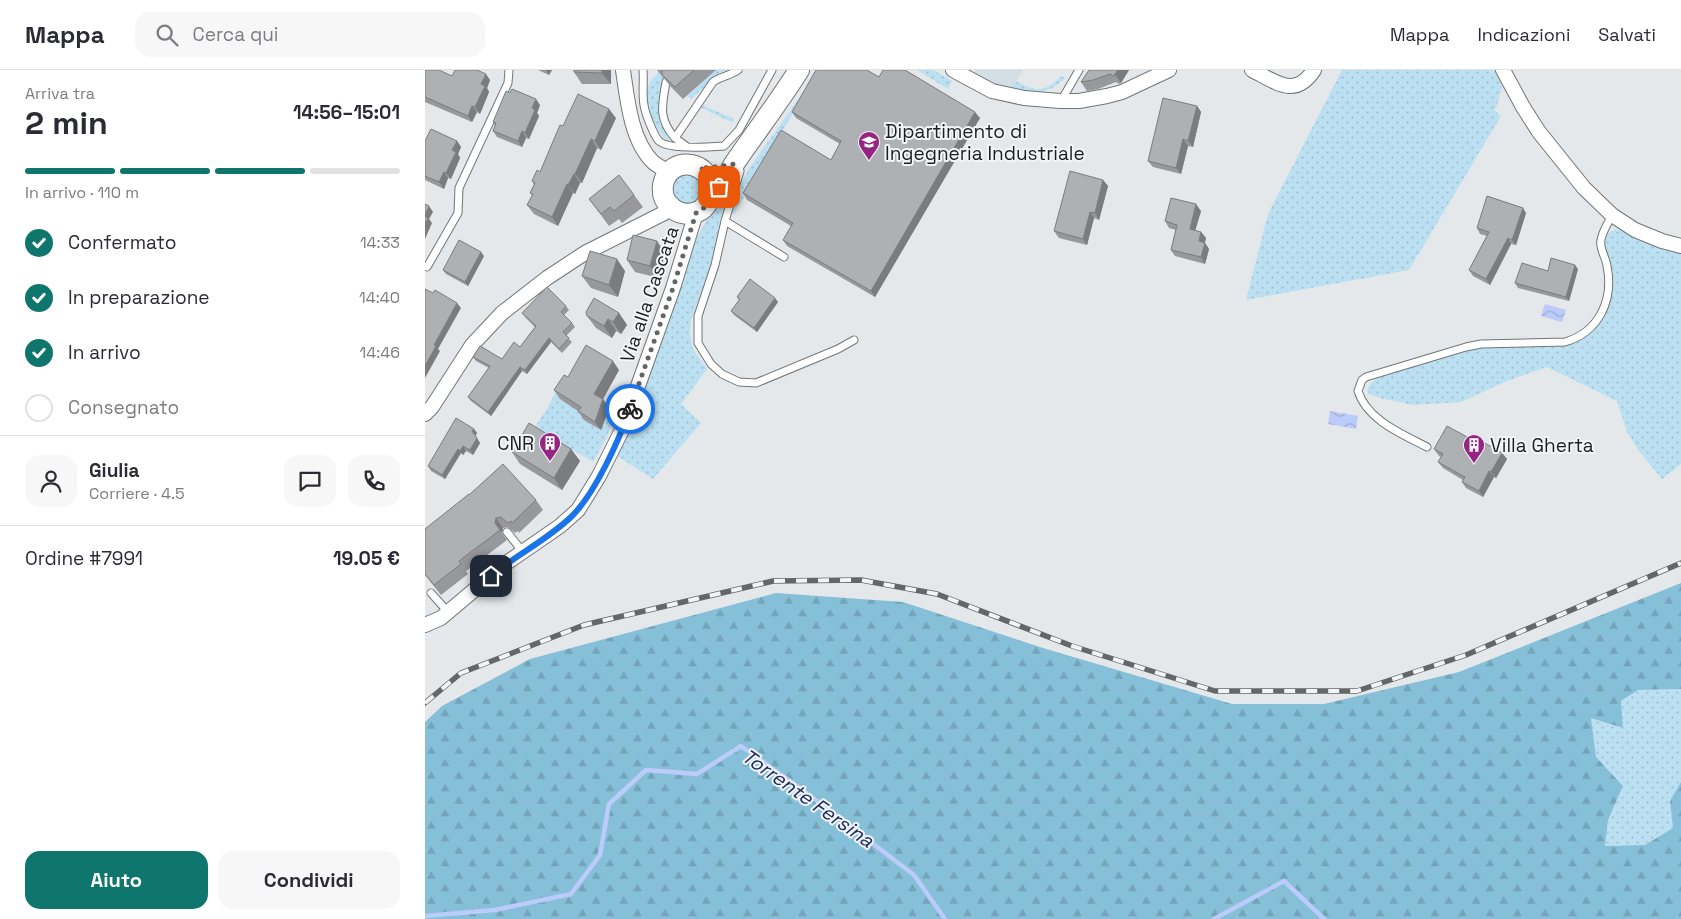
<!DOCTYPE html>
<html lang="it">
<meta charset="utf-8">
<style>
body{margin:0;font-family:"Space Grotesk",sans-serif;background:#f7f7f7;color:#2b2b33;height:100vh;display:flex;flex-direction:column;font-size:19px;white-space:nowrap}
*{box-sizing:border-box;margin:0}
p{font-size:16px;color:#7c7c81}
.icon{flex:none;width:28px;height:28px;fill:none;stroke:currentColor;stroke-width:2;stroke-linecap:round;stroke-linejoin:round}
.map{position:relative;flex:1;overflow:hidden}
.sheet{display:flex;flex-direction:column;background:#fff;width:425px}
.sheet>*{flex:none}
.pin{position:absolute;display:grid;place-items:center;width:42px;height:42px;color:#fff;margin:-21px;border-radius:10px;box-shadow:0 2px 8px #0006}
.courier{position:absolute;display:grid;place-items:center;width:50px;height:50px;margin:-25px;border:4px solid #1a73e8;border-radius:50%;background:#fff;color:#222;box-shadow:0 1px 6px #0007}
.head em{font-style:normal;font-weight:600}
.head div{display:flex;flex-direction:column-reverse}
.head{display:flex;align-items:center;justify-content:space-between;height:85px;padding:0 25px}
h1{font-size:32px;font-weight:600;line-height:38px}
.bar{display:grid;grid-template-columns:repeat(4,1fr);gap:8px 5px;align-content:center;height:60px;padding:0 25px}
.bar i{height:6px;border-radius:4px;background:#e1e1e2}
.bar .selected{background:#0f766e}
.bar p{grid-column:span 4}
.line{display:flex;align-items:center;gap:12px;padding:0 25px;border-top:1px solid #e1e1e2}
.line div{flex:1}
.round{display:grid;place-items:center;flex:none;width:52px;height:52px;border-radius:15px;background:#f7f7f7}
ol{padding:0 25px;list-style:none}
li{display:flex;align-items:center;gap:15px;height:55px}
li p{margin-inline-start:auto}
li .icon{padding:5px;border-radius:50%;background:#0f766e;color:#fff;stroke-width:4}
li:last-child{color:#7c7c81}
li i{width:28px;height:28px;border:2px solid #e1e1e2;border-radius:50%}
.action{display:flex;gap:10px;margin-top:auto;padding:10px 25px}
.action a{flex:1;height:58px;border-radius:15px;background:#0f766e;color:#fff;font-size:20px;font-weight:600;line-height:58px;text-align:center}
.action a+a{background:#f7f7f7;color:#2b2b33}
header{display:flex;align-items:center;gap:30px;box-sizing:border-box;height:70px;padding:0 25px;background:#fff;border-bottom:1px solid #e1e1e2}
header strong{font-size:24px}
nav{display:flex;gap:28px;margin-inline-start:auto;font-size:18px}
.search{width:350px;height:45px;background:#f7f7f7;display:flex;align-items:center;gap:12px;box-sizing:border-box;padding:0 18px;border-radius:15px;color:#7c7c81;font-size:19px}
main{display:flex;flex:1;min-height:0}
.map>svg:first-child{display:block}
.built{fill:#d3dfe5}
.grass{fill:url(#grass-dots)}
.forest{fill:url(#forest-firs)}
.water{fill:url(#water-waves)}
.lines{fill:none;stroke-linecap:round;stroke-linejoin:round}
.stream{stroke:#bbcbfa;stroke-width:4.5}
.lane-casing{stroke:#727577;stroke-width:9}
.street-casing{stroke:#727577;stroke-width:16}
.secondary-casing{stroke:#727577;stroke-width:22}
.lane{stroke:#fff;stroke-width:7}
.street{stroke:#fff;stroke-width:14}
.secondary{stroke:#fff;stroke-width:20}
.rail-casing{stroke:#646668;stroke-width:5.5}
.rail{stroke:#f1f5f7;stroke-width:4;stroke-dasharray:11;stroke-linecap:butt}
.wall{fill:#96989b}
.shaded-wall{fill:#7a7c7e}
.building{fill:#aeb1b4;stroke:#7a7c7e}
.done{stroke:#636566;stroke-width:5;stroke-dasharray:0 9}
.route{stroke:#1a73e8;stroke-width:6}
.labels{text-anchor:middle;stroke-width:4;stroke-linejoin:round;paint-order:stroke}
.poi-label{font-size:19px;fill:#1d1e1f;stroke:#f1f5f7;text-anchor:start}
.street-label{font-size:19px;fill:#1d1e1f;stroke:#f1f5f7}
.water-label{font-size:20px;font-style:italic;fill:#1f2b62;stroke:#f1f5f7}
</style>
<header>
<strong>Mappa</strong>
<div class="search"><svg class="icon" aria-label="search" viewBox="0 0 24 24"><circle cx="10" cy="10" r="6"/><path d="M15 15l6 6"/></svg>Cerca qui</div>
<nav><a>Mappa</a><a>Indicazioni</a><a>Salvati</a></nav>
</header>
<main>
<section class="sheet">
<div class="head"><div><h1>2 min</h1><p>Arriva tra</p></div><em>14:56–15:01</em></div>
<div class="bar"><i class="selected"></i><i class="selected"></i><i class="selected"></i><i></i><p>In arrivo · 110 m</p></div>
<ol>
<li><svg class="icon" aria-label="check" viewBox="0 0 24 24"><path d="M5 12l5 5 9-10"/></svg>Confermato<p>14:33</p></li>
<li><svg class="icon" aria-label="check" viewBox="0 0 24 24"><path d="M5 12l5 5 9-10"/></svg>In preparazione<p>14:40</p></li>
<li><svg class="icon" aria-label="check" viewBox="0 0 24 24"><path d="M5 12l5 5 9-10"/></svg>In arrivo<p>14:46</p></li>
<li><i></i>Consegnato</li>
</ol>
<div class="line" style="height:90px"><a class="round"><svg class="icon" aria-label="person" viewBox="0 0 24 24"><circle cx="12" cy="8" r="4"/><path d="M4 21q1-7 8-7t8 7"/></svg></a><div><b>Giulia</b><p>Corriere · 4.5</p></div><a class="round"><svg class="icon" aria-label="chat" viewBox="0 0 24 24"><path d="M4 5h16v11H9l-5 4z"/></svg></a><a class="round"><svg class="icon" aria-label="phone" viewBox="0 0 24 24"><path d="M5 4h4l2 5-3 2q2 4 5 5l2-3 5 2v4C11 20 4 13 5 4z"/></svg></a></div>
<div class="line" style="height:65px"><div>Ordine #7991</div><b>19.05 €</b></div>
<div class="action"><a>Aiuto</a><a>Condividi</a></div>
</section>
<div class="map">
<svg width="1256" height="849" viewBox="0 0 1256 849">
<defs>
<pattern id="grass-dots" width="8" height="8" patternUnits="userSpaceOnUse" patternTransform="scale(1.25)"><rect width="8" height="8" fill="#bbe0f2"/><path d="M2 2h.1M6 6h.1" fill="none" stroke="#a0c0cf" stroke-width="1.8" stroke-linecap="round"/></pattern>
<pattern id="forest-firs" width="22" height="20" patternUnits="userSpaceOnUse" patternTransform="scale(1.25)"><rect width="22" height="20" fill="#86bfd8"/><path d="M5 1l3.5 6h-7zM16 11l3.5 6h-7z" fill="#73a4b9"/></pattern>
<pattern id="water-waves" width="16" height="10" patternUnits="userSpaceOnUse" patternTransform="scale(1.25)"><rect width="16" height="10" fill="#bbcbfa"/><path d="M0 5q4-4 8 0t8 0" fill="none" stroke="#a0aed6"/></pattern>
</defs>
<rect width="100%" height="100%" fill="#e4e8ea"/>
<!-- built -->
<path class="built" d="M551 0H598L587 18 569 14 549 3Z"/>
<!-- grass -->
<path class="grass" d="M291 0H304L294 3 266 29 262 26Z
M492 0H508L527 11 523 19Z
M917 0H1071L1078 12 1072 36 1069 40 1076 46 984 200 821 230 843 144Z
M234 2 238 8C232 32 230 48 245 70L244 72C231 63 217 30 224 14 225 10 231 6 234 2Z
M636 6 640 8C620 26 612 24 587 18L591 11C611 22 620 23 636 6Z
M377 24 375 31 309 144 306 142 315 116 325 97Z
M277 35 309 49 308 53 275 37Z
M272 103 281 123 264 138 249 130 246 113 254 104Z
M307 112 295 151 292 171 286 193 266 250 265 264 268 279 282 299 256 334 276 353 228 409 192 386 202 365 270 171 288 139Z
M1190 159 1195 160 1226 175 1256 182V394L1237 409 1214 381 1202 362 1192 331 1122 297 1082 311 1036 332 988 335 955 328 944 324 942 320C949 304 967 302 983 297 1005 290 1029 281 1052 278 1072 275 1093 276 1113 276 1122 276 1131 278 1139 276 1172 269 1191 235 1188 204 1186 193 1182 185 1179 175L1182 164Z
M138 308 191 341 182 367 168 392 110 357 123 337Z
M1256 619V712L1245 731 1248 758 1220 775 1180 776 1183 750 1198 716 1171 687 1166 648 1198 658 1196 631 1213 620Z"/>
<!-- forest -->
<path class="forest" d="M1256 513V619L1213 620 1196 631 1198 658 1166 648 1171 687 1198 716 1183 750 1180 776 1220 775 1248 758 1245 731 1256 712V849H0V652L17 636 105 589 351 523 478 532 618 578 807 634H899L1034 602Z"/>
<!-- water -->
<path class="water" d="M1120 234 1141 240 1137 252 1116 246Z
M905 341 933 346 931 359 903 354Z"/>
<g class="lines">
<!-- stream -->
<path class="stream" d="M0 846 70 840 146 824 175 785 184 734 221 700 272 704 316 676 383 724 489 805 520 849
M789 849 859 811 899 849"/>
<!-- lane casing -->
<g class="lane-casing">
<path id="lane" d="M218 0C219 12 217 24 219 35 220 43 229 66 234 71 244 80 286 77 299 76L314 60 347 0
M241 12C237 35 233 49 250 68
M636 31 654 0
M261 76 250 68 288 12C296 6 305 6 313 0
M315 101 300 151 290 195 273 246V273L286 294 297 304 314 312 331 313 413 279 429 270
M300 151 359 187
M2 197 33 143 34 118 83 13 84 0
M1002 377C977 364 942 350 933 321L937 310 941 307 1041 277 1056 274 1140 272C1174 262 1189 230 1182 196 1181 187 1174 179 1176 170 1177 162 1183 153 1187 145
M82 462 98 482
M6 523 23 542"/>
</g>
<!-- street casing -->
<g class="street-casing">
<path id="street" d="M198 0C202 28 206 71 228 92 232 96 239 99 244 102
M528 0 567 21 599 28 635 31H654L682 26 697 22 744 0
M827 0C851 12 870 29 889 0
M1078 0 1098 37 1114 62 1159 118 1187 145 1210 160 1237 171 1256 176
M0 344 7 337 47 275 77 243 122 208 160 183 247 139
M0 555 16 548 80 494 135 456 153 440 158 432 174 406 198 358 248 218 271 143"/>
</g>
<!-- secondary casing -->
<g class="secondary-casing">
<path id="secondary" d="M287 125C290 90 244 83 238 115 237 123 239 131 245 136 253 145 266 146 276 140 282 136 283 131 287 125 290 120 295 115 299 110 303 105 306 100 309 94 330 63 354 32 374 0"/>
</g>
<!-- lane -->
<use href="#lane" class="lane"/>
<!-- street -->
<use href="#street" class="street"/>
<!-- secondary -->
<use href="#secondary" class="secondary"/>
<!-- rail casing -->
<g class="rail-casing">
<path id="rail" d="M0 633 36 603 159 555 348 511 436 510 512 524 647 576 790 621H932L1041 585 1256 493"/>
</g>
<!-- rail -->
<use href="#rail" class="rail"/>
</g>
<!-- wall -->
<path class="wall" d="M0 0 27 6 65 10 62 18 64 22 55 44 52 42 47 52 0 32Z
M113 0H127L124 5Z
M186 0V14H157L149 2Z
M232 0H291L258 29 246 17Z
M664 0H704L696 13 694 14 691 12 673 19 662 21 656 12Z
M454 7 555 48 450 227 362 176 358 170 366 156 322 130 318 123 406 90 415 74 371 48 367 42Z
M115 35 112 43 114 46 104 69 101 68 97 77 72 67 68 61 70 56 68 52Z
M772 36 776 42 768 77 763 76 756 104 728 97 723 91Z
M191 48 176 80 172 78 157 113H155L150 124 148 123 133 156 109 144 102 135 107 125 105 123 109 115 107 111 115 102 138 56Z
M0 71H32L36 77 33 84 35 88 26 109 23 108 19 119 0 110Z
M678 110 683 116 674 150 669 148 662 175 634 168 629 161Z
M209 125 218 137 197 153 194 149 184 156 164 129Z
M776 141 770 160 776 162 781 168 780 173 784 179 780 194 750 186 746 180 751 160 744 158 740 151Z
M1101 143 1091 175 1086 174 1065 215 1048 206 1044 200 1062 166 1055 164 1052 158Z
M240 183 234 208 210 202 202 190Z
M59 186 43 216 21 204 18 200Z
M1153 199 1144 231 1093 218 1090 213 1123 201Z
M200 201 193 227 166 218 157 206Z
M312 227 353 232 332 262 309 245 306 241 314 230Z
M141 236 144 240 139 245 147 253 150 257 141 266 147 272 137 283 126 272 102 304 97 301 66 346 46 331 43 327 64 298 51 291 48 287 77 289 95 277 110 257 100 247 97 243Z
M194 243 202 255 196 264 191 261 187 268 171 258 162 246Z
M194 300 178 329 184 338 176 360 159 350 153 341 135 329 129 320 143 307Z
M49 359 52 363 50 366 55 373 48 385 41 381 38 385 36 383 20 409 6 401 3 396Z
M1057 375 1077 383 1082 389 1071 408 1069 407 1058 427 1041 418 1037 412 1038 410 1018 398 1013 392 1016 387 1014 386 1009 379Z
M146 379 155 391 137 420 95 394 87 382Z
M44 425 111 430 118 440 94 463 93 461 90 463 83 457 78 458 77 463 82 470 41 501 43 504 16 525 0 505V459Z"/>
<!-- shaded-wall -->
<path class="shaded-wall" d="M121 0H127L124 5Z
M177 0H186V14L177 3Z
M693 0H704L696 13 690 4Z
M61 4 65 10 62 18 64 22 55 44 50 37 56 14Z
M111 29 115 35 112 43 114 46 104 69 100 63 107 38Z
M47 36 52 42 47 52 43 46Z
M772 36 776 42 768 77 763 71Z
M184 39 191 48 176 80 170 71Z
M550 42 555 48 450 227 446 221Z
M97 61 101 68 97 77 93 71Z
M166 69 172 78 157 113 150 104Z
M758 69 763 76 756 104 751 98Z
M32 71 36 77 33 84 35 88 26 109 21 103 27 80Z
M19 102 23 108 19 119 14 112Z
M149 104 155 113 150 124 143 115Z
M678 110 683 116 674 150 670 143Z
M142 114 148 123 133 156 127 147Z
M771 134 776 141 769 165 765 159Z
M4 136 8 142 4 149 7 153 0 169V145Z
M1098 138 1101 143 1091 175 1087 170Z
M665 142 669 148 662 175 658 169Z
M776 162 781 168 778 178 774 171Z
M1083 168 1086 174 1065 215 1061 209Z
M232 171 240 183 234 208 225 196Z
M780 173 784 179 780 194 776 187Z
M56 182 59 186 43 216 40 212Z
M192 189 200 201 193 227 184 215Z
M1150 195 1153 199 1144 231 1141 227Z
M350 228 353 232 332 262 329 258Z
M32 233 36 238 13 279 15 281 0 308V296L9 275Z
M194 243 202 255 196 264 188 252Z
M183 249 191 261 187 268 179 256Z
M124 268 126 272 102 304 100 300Z
M188 291 194 300 178 329 184 338 176 360 170 352 169 324Z
M95 297 97 301 66 346 63 342Z
M49 359 52 363 50 366 47 361Z
M52 368 55 373 48 385 45 380Z
M38 376 41 381 38 385 35 381Z
M33 379 36 383 20 409 17 405Z
M146 379 155 391 137 420 129 408Z
M1077 383 1082 389 1071 408 1066 402Z
M1064 401 1069 407 1058 427 1054 421Z
M71 448 78 458 77 463 70 453Z"/>
<!-- building -->
<path class="building" d="M0 0H14L27 6 30 0H52L61 4 56 14 60 16 50 37 47 36 43 46 0 27Z
M149 0H177V3L149 2Z
M237 0H269L250 17 237 5Z
M391 0H442L454 7 458 0H480L550 42 446 221 358 170 368 153 318 123 356 60 406 90 416 71 367 42Z
M664 0H693L690 4 688 6 685 4 668 10 656 12Z
M87 19 111 29 107 38 110 40 100 63 97 61 93 71 68 61 71 53 68 52 81 21 85 23Z
M153 24 184 39 170 71 166 69 150 104H149L143 115 142 114 127 147 102 135 108 124 105 123 110 113 107 111 112 100 115 102 135 55 138 56Z
M738 28 772 36 763 71 758 69 751 98 723 91Z
M6 59 32 71 27 80 31 82 21 103 19 102 14 112 0 106V71Z
M645 101 678 110 670 143 665 142 658 169 629 161Z
M194 105 209 125 189 141 185 137 176 144 164 129Z
M1062 126 1098 138 1087 170 1083 168 1061 209 1044 200 1064 162 1052 158Z
M746 128 771 134 765 159 776 162 774 171 780 173 776 187 746 180 752 155 740 151Z
M0 134 4 136 0 145Z
M0 146 3 148 0 155Z
M208 165 232 171 225 196 202 190Z
M34 170 56 182 40 212 18 200Z
M165 181 192 189 184 215 157 206Z
M1126 188 1150 195 1141 227 1090 213 1097 193 1123 201Z
M325 209 350 228 329 258 306 241 315 229 312 227Z
M122 217 141 236 136 242 147 253 138 262 144 268 134 279 124 268 100 300 95 297 63 342 43 327 65 296 48 287 55 276 77 289 89 272 95 277 111 256 97 243Z
M0 219 8 223 10 220 32 233 9 275 11 276 0 296Z
M169 228 194 243 188 252 183 249 179 256 162 246 161 242Z
M161 275 188 291 169 324 178 329 170 352 153 341 156 337 129 320 139 305 143 307Z
M31 348 49 359 47 361 52 368 45 380 38 376 35 381 33 379 17 405 3 396Z
M104 353 146 379 129 408 87 382Z
M1022 356 1057 375 1058 372 1077 383 1066 402 1064 401 1054 421 1037 412 1040 407 1013 392 1018 384 1009 379Z
M78 394 111 430 87 453 86 451 83 453 76 447 71 448 70 453 75 460 34 491 36 494 9 515 0 504V459L44 424V425Z"/>
<g class="lines">
<!-- done -->
<path class="done" d="M205 339 248 218 271 143C292 132 293 112 275 97L284 98 310 94 294 117"/>
<!-- route -->
<path class="route" d="M66 506C91 485 122 470 146 447 170 424 194 370 205 339"/>
</g>
<!-- icons -->
<defs>
<g id="university-pin" transform="scale(1.125)"><path d="M0 17L-7.5 6A9.5 9.5 0 1 1 7.5 6Z" fill="#952483" stroke="#f1f5f7"/><path d="M0-5L7-2L0 1L-7-2ZM-4 1L0 2.5L4 1V4Q0 6-4 4Z" fill="#fff"/></g>
<g id="building-pin" transform="scale(1.125)"><path d="M0 17L-7.5 6A9.5 9.5 0 1 1 7.5 6Z" fill="#952483" stroke="#f1f5f7"/><path d="M-4-6H4V6H1V3H-1V6H-4ZM-2.5-4.3h1.7v1.8h-1.7ZM.8-4.3h1.7v1.8H.8ZM-2.5-1h1.7V.8h-1.7ZM.8-1h1.7V.8H.8Z" fill="#fff"/></g>
</defs>
<g fill-rule="evenodd">
<use href="#university-pin" x="444" y="72"/>
<use href="#building-pin" x="125" y="373"/>
<use href="#building-pin" x="1049" y="375"/>
</g>
<g class="labels">
<!-- poi labels -->
<g class="poi-label">
<text x="460" y="68">Dipartimento di<tspan x="460" dy="22">Ingegneria Industriale</tspan></text>
<text x="109" y="380" text-anchor="end">CNR</text>
<text x="1065" y="382">Villa Gherta</text>
</g>
<!-- street labels -->
<g class="street-label">
<text transform="translate(224 224) rotate(-71)" y="7">Via alla Cascata</text>
</g>
<!-- water labels -->
<g class="water-label">
<text transform="translate(383 728) rotate(35)" y="7">Torrente Fersina</text>
</g>
</g>
</svg>
<div class="pin" style="left:294px;top:117px;background:#ea580c"><svg class="icon" aria-label="bag" viewBox="0 0 24 24"><path d="M5 8h14l-1 12H6zM9 8a3 3 0 0 1 6 0"/></svg></div>
<div class="pin" style="left:66px;top:506px;background:#1f2937"><svg class="icon" aria-label="home" viewBox="0 0 24 24"><path d="M3 11l9-7 9 7M6 9v11h12V9"/></svg></div>
<div class="courier" style="left:205px;top:339px"><svg class="icon" aria-label="bike" viewBox="0 0 24 24"><circle cx="6" cy="16" r="4"/><circle cx="18" cy="16" r="4"/><path d="M6 16l4-8h5l3 8M10 8l3 8H6M13 5h3"/></svg></div>
</div>
</main>
